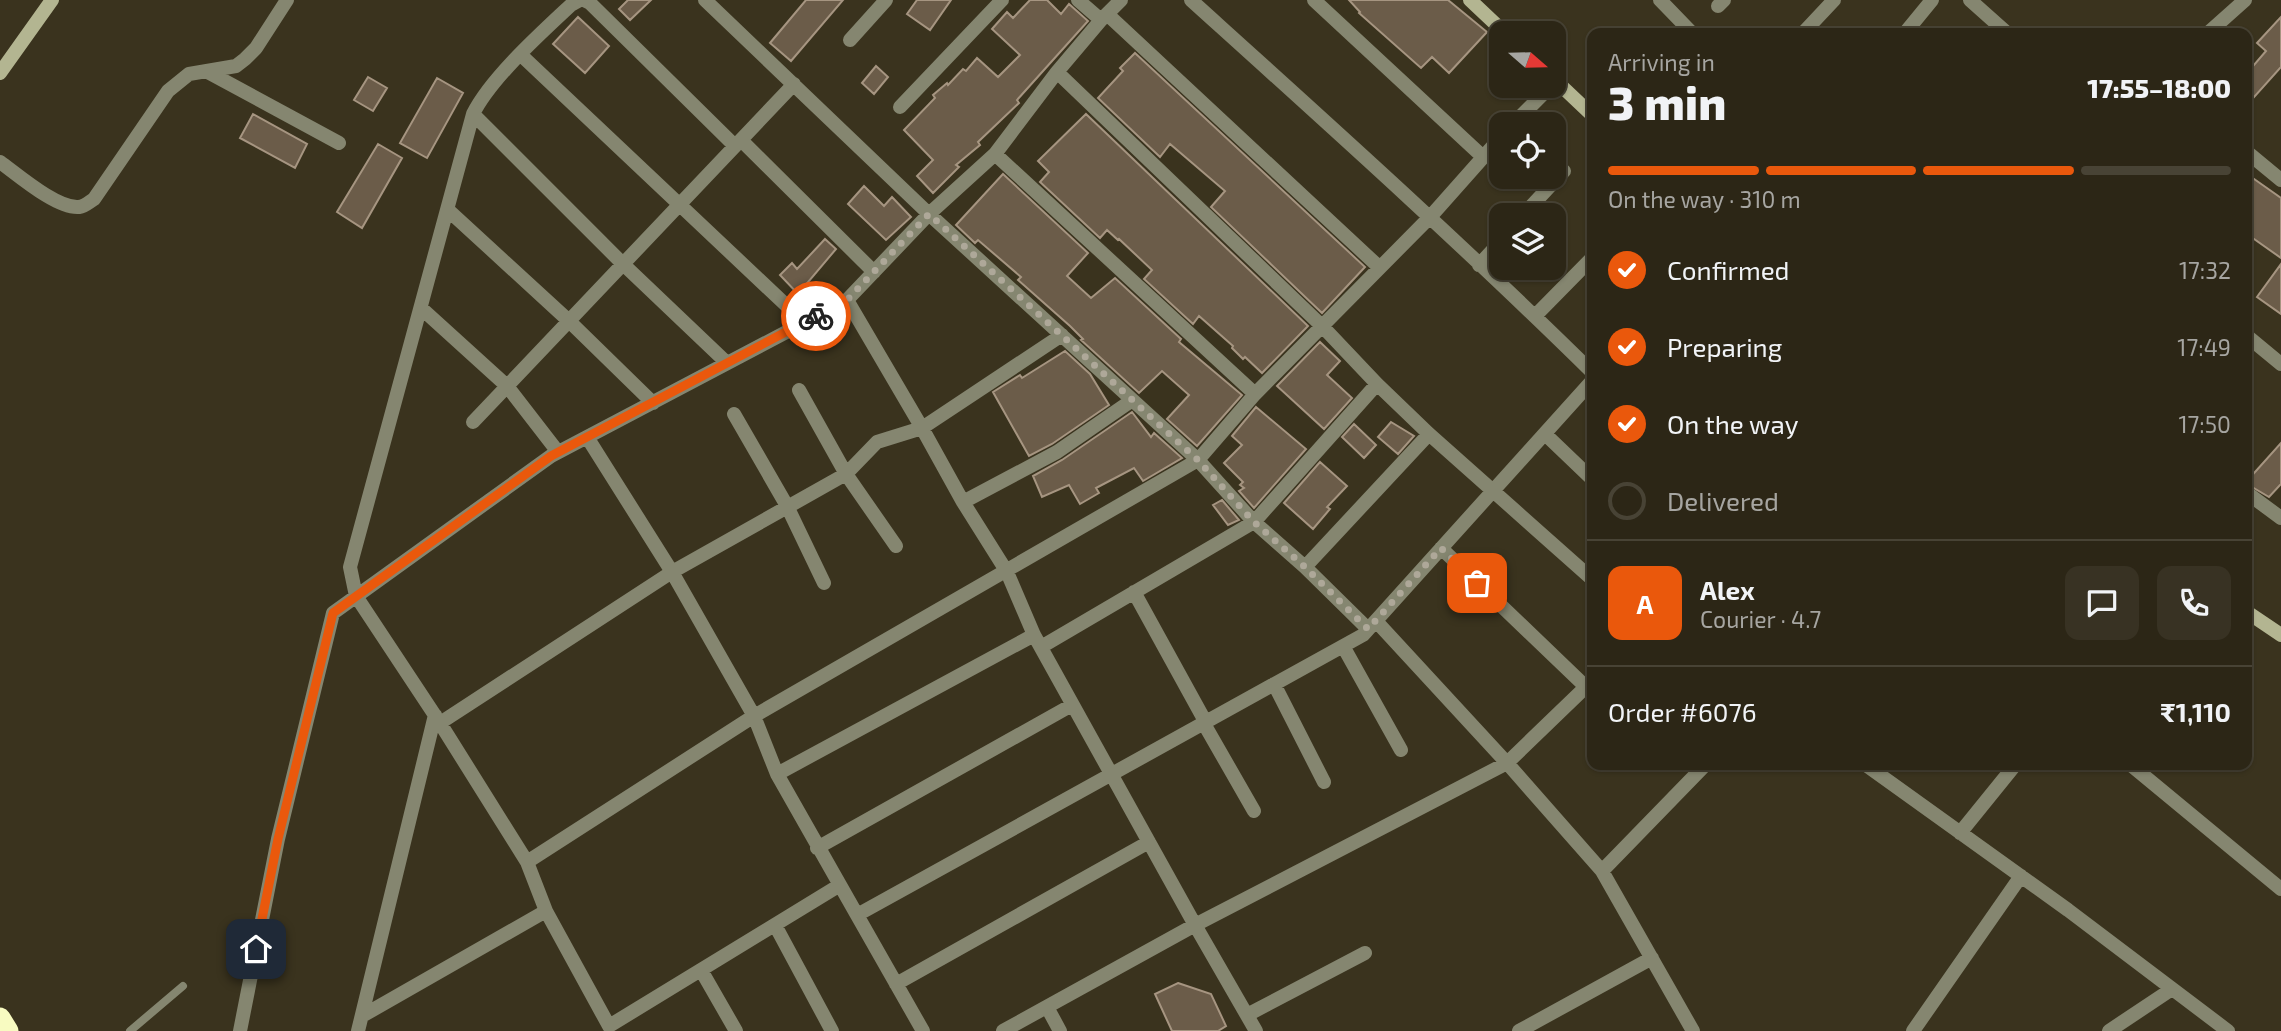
<!DOCTYPE html>
<meta charset="utf-8">
<style>
body{margin:0;font-family:"Exo 2",sans-serif;background:#383223;color:#f1f3f6;height:100vh;display:flex;flex-direction:column;font-size:26px;white-space:nowrap}
*{box-sizing:border-box;margin:0}
p{font-size:23px;color:#a6a5a1}
.icon{flex:none;width:38px;height:38px;fill:none;stroke:currentColor;stroke-width:2;stroke-linecap:round;stroke-linejoin:round}
.map{position:relative;flex:1;overflow:hidden}
.drawer{position:absolute;left:1587px;top:28px;width:665px;height:742px;display:flex;flex-direction:column;background:#2c2616;border-radius:14px;box-shadow:0 2px 5px #0004,0 0 0 2px #484335}
.drawer>*{flex:none}
.needle{width:46px;rotate:110deg}
.buttons{position:absolute;left:1489px;top:21px;display:grid;gap:14px}
.buttons a{display:grid;place-items:center;width:77px;height:77px;border-radius:14px;background:#2c2616;box-shadow:0 2px 5px #0004,0 0 0 2px #484335;font-size:35px}
.pin{position:absolute;display:grid;place-items:center;width:60px;height:60px;color:#fff;margin:-30px;border-radius:14px;box-shadow:0 4px 10px #0006}
.courier{position:absolute;display:grid;place-items:center;width:70px;height:70px;margin:-35px;border:5px solid #ea580c;border-radius:50%;background:#fff;color:#222;box-shadow:0 2px 9px #0007}
.head em{font-style:normal;font-weight:800}
.head div{display:flex;flex-direction:column-reverse}
.head{display:flex;align-items:center;justify-content:space-between;height:119px;padding:0 21px}
h1{font-size:46px;font-weight:800;line-height:52px}
.bar{display:grid;grid-template-columns:repeat(4,1fr);gap:10px 7px;align-content:center;height:84px;padding:0 21px}
.bar i{height:9px;border-radius:5px;background:#484335}
.bar .current{background:#ea580c}
.bar p{grid-column:span 4}
.line{display:flex;align-items:center;gap:18px;padding:0 21px;border-top:2px solid #484335}
.line div{flex:1}
.round{display:grid;place-items:center;flex:none;width:74px;height:74px;border-radius:14px;background:#383223}
ol{padding:0 21px;list-style:none}
li{display:flex;align-items:center;gap:21px;height:77px}
li p{margin-inline-start:auto}
li .icon{padding:7px;border-radius:50%;background:#ea580c;color:#fff;stroke-width:4}
li:last-child{color:#a6a5a1}
li i{width:38px;height:38px;border:4px solid #484335;border-radius:50%}
.map>svg:first-child{display:block}
.building{fill:#6b5c49;stroke:#a69581;stroke-width:2}
.lines{fill:none;stroke-linecap:round;stroke-linejoin:round}
.lane{stroke:#858670;stroke-width:8}
.street{stroke:#858670;stroke-width:14}
.secondary{stroke:#b3b591;stroke-width:14}
.highway{stroke:#f8fbc1;stroke-width:21}
.done{stroke:#aea899;stroke-width:7;stroke-dasharray:0 12.6}
.route{stroke:#ea580c;stroke-width:9}
</style>
<div class="map">
<svg width="2281" height="1031" viewBox="0 0 2281 1031">
<rect width="100%" height="100%" fill="#3a331e"/>
<!-- building -->
<path class="building" d="M628 0H651L630 20 619 9Z
M806 0H843L791 61 770 43Z
M917 0H951L930 30 907 14Z
M1030 0H1047L1061 14 1069 4 1088 21 1017 100 1019 103 978 142 980 145 956 165 959 167 933 193 917 176 933 160 904 130 935 98 933 95 947 83 948 85 963 69 966 71 977 58 998 77 1020 55 992 29 1007 12 1013 18Z
M1349 0H1448L1487 32 1449 73 1432 57 1421 68 1359 13 1360 12Z
M578 17 609 46 585 73 553 44Z
M2281 17V67L2247 105V73L2266 51 2257 43Z
M1135 53 1365 267 1322 313 1211 207 1225 191 1170 144 1160 157 1098 98 1123 71 1120 68Z
M876 66 888 77 874 94 862 83Z
M368 77 387 88 373 111 354 100Z
M437 78 463 93 427 158 400 143Z
M253 114 307 144 295 168 240 138Z
M1086 114 1308 326 1262 373 1245 357 1243 359 1232 348 1233 346 1199 316 1193 324 1144 279 1152 270 1119 239 1118 240 1107 230 1100 238 1040 182 1049 172 1038 161Z
M378 144 402 158 362 228 337 212Z
M1003 174 1088 253 1067 276 1091 298 1115 278 1181 339 1179 342 1242 395 1197 446 1167 419 1189 395 1162 371 1139 393 1081 340 1083 339 1070 326 1018 280 1021 277 978 240 975 243 956 225Z
M2247 174 2281 198V258L2247 234Z
M864 186 884 206 892 197 911 217 886 240 848 204Z
M825 239 836 249 798 294 780 275 792 263 797 269Z
M2281 264V314L2257 297Z
M1320 342 1340 361 1327 375 1352 398 1324 429 1277 386Z
M1065 351 1090 374 1109 405 1052 444 1029 456 993 392 1020 375 1022 378Z
M1256 407 1306 449 1254 508 1239 491 1244 488 1240 485 1243 482 1224 463 1242 445 1232 436Z
M1132 412 1151 437 1154 433 1182 458 1143 481 1134 468 1096 488 1099 493 1080 504 1069 485 1042 497 1033 476 1062 460Z
M1391 422 1414 436 1398 454 1378 437Z
M1354 424 1376 445 1364 458 1342 437Z
M2281 443V484L2269 497 2247 484V481Z
M1320 462 1347 486 1327 507 1330 509 1313 529 1284 503Z
M1222 500 1239 520 1228 525 1213 505Z
M1178 983 1211 994 1226 1026 1218 1031H1172L1155 994Z"/>
<g class="lines">
<!-- lane -->
<path class="lane" d="M130 1031 183 986"/>
<!-- street -->
<path class="street" d="M584 0 590 3 735 146
M705 0 929 214 995 154 1057 72 1101 20 1121 0
M1078 0 1101 20
M1191 0C1326 122 1462 244 1592 372
M1314 0 1482 156
M1660 0 1692 33
M1970 0 2007 33
M1718 6 1724 0
M1107 14 1379 267
M1803 33 1834 0
M1905 33 1932 0
M2208 33 2245 0
M850 40 886 0
M521 55 805 323
M206 71 339 143
M1057 72 1323 327 1377 384 1429 434 1592 579
M900 107 1002 0
M473 114 623 264 727 363
M1513 124 1551 86
M741 140 874 272
M2247 152 2281 180
M995 154 1255 394
M0 162C18 175 57 209 79 207 85 206 89 202 94 199L168 91 189 74 236 66 245 59 256 48 287 0
M448 210 569 321 653 403
M1523 215 1564 171
M1479 265 1502 240
M847 300 922 428 877 442 846 474 672 572 440 723 527 862 546 911 609 1026 840 885 857 915 1363 635 1592 381
M421 308 507 386 558 452
M1535 316 1592 258
M1062 335 922 428 963 502 1007 572 1034 635 1195 925 1507 763 1602 871 1693 1031
M2247 336 2281 364
M799 390 846 474 896 546
M734 414 787 506 824 583
M473 422 794 84
M1545 434 1592 479
M587 437 672 572 754 716 777 774 840 885
M2247 493 2281 518
M963 502 1057 452 1131 401
M1441 548 1586 687
M1134 592 1205 721
M1376 621 1507 763 1592 681
M1368 629 1305 567 1429 434
M1343 646 1401 750
M1041 647 1254 522 1377 384
M1274 684 1324 782
M1203 722 1254 811
M440 723 356 596 350 567 473 114C491 78 541 33 571 5L580 0
M1866 765 2068 910 2228 1031
M2131 765 2281 889
M777 774 1034 635
M1960 833 2015 765
M817 848 1072 705
M527 862 754 716 1198 460 1255 394 1431 216 1502 136
M1602 871 1705 765
M857 915 923 1031
M775 925 832 1031
M701 970 736 1031
M896 984 1149 842
M1047 1007 1060 1031
M1247 1015 1365 953
M362 1016 546 911
M240 1031 278 839 333 613 551 456 847 300 929 214 1198 460 1254 522 1305 567
M358 1031 435 715
M1003 1031 1195 925 1256 1031
M1519 1031 1652 958
M1913 1031 2021 876
M2109 1031 2172 989"/>
<!-- secondary -->
<path class="secondary" d="M1470 0 1505 33
M0 73 52 0
M1554 79 1592 115
M2247 612 2281 635"/>
<!-- highway -->
<path class="highway" d="M0 1018 8 1031"/>
</g>
<g class="lines">
<!-- done -->
<path class="done" d="M816 316 847 300 929 214 1198 460 1254 522 1305 567 1368 629 1441 548 1477 583"/>
<!-- route -->
<path class="route" d="M256 949 278 839 333 613 551 456 816 316"/>
</g>
</svg>
<div class="buttons">
<a><svg class="needle" viewBox="-14 -14 28 28"><path d="M0-13l5 13h-10z" fill="#e53935"/><path d="M0 13l5-13h-10z" fill="#a6a5a1"/></svg></a>
<a><svg class="icon" aria-label="locate" viewBox="0 0 24 24"><circle cx="12" cy="12" r="6"/><path d="M12 2v4M12 18v4M2 12h4M18 12h4"/></svg></a>
<a><svg class="icon" aria-label="layers" viewBox="0 0 24 24"><path d="M12 4l9 5-9 5-9-5zM3 14l9 5 9-5"/></svg></a>
</div>
<div class="pin" style="left:1477px;top:583px;background:#ea580c"><svg class="icon" aria-label="bag" viewBox="0 0 24 24"><path d="M5 8h14l-1 12H6zM9 8a3 3 0 0 1 6 0"/></svg></div>
<div class="pin" style="left:256px;top:949px;background:#1f2937"><svg class="icon" aria-label="home" viewBox="0 0 24 24"><path d="M3 11l9-7 9 7M6 9v11h12V9"/></svg></div>
<div class="courier" style="left:816px;top:316px"><svg class="icon" aria-label="bike" viewBox="0 0 24 24"><circle cx="6" cy="16" r="4"/><circle cx="18" cy="16" r="4"/><path d="M6 16l4-8h5l3 8M10 8l3 8H6M13 5h3"/></svg></div>
<section class="drawer">
<div class="head"><div><h1>3 min</h1><p>Arriving in</p></div><em>17:55–18:00</em></div>
<div class="bar"><i class="current"></i><i class="current"></i><i class="current"></i><i></i><p>On the way · 310 m</p></div>
<ol>
<li><svg class="icon" aria-label="check" viewBox="0 0 24 24"><path d="M5 12l5 5 9-10"/></svg>Confirmed<p>17:32</p></li>
<li><svg class="icon" aria-label="check" viewBox="0 0 24 24"><path d="M5 12l5 5 9-10"/></svg>Preparing<p>17:49</p></li>
<li><svg class="icon" aria-label="check" viewBox="0 0 24 24"><path d="M5 12l5 5 9-10"/></svg>On the way<p>17:50</p></li>
<li><i></i>Delivered</li>
</ol>
<div class="line" style="height:126px"><b class="round" style="background:#ea580c;color:#fff">A</b><div><b>Alex</b><p>Courier · 4.7</p></div><a class="round"><svg class="icon" aria-label="chat" viewBox="0 0 24 24"><path d="M4 5h16v11H9l-5 4z"/></svg></a><a class="round"><svg class="icon" aria-label="phone" viewBox="0 0 24 24"><path d="M5 4h4l2 5-3 2q2 4 5 5l2-3 5 2v4C11 20 4 13 5 4z"/></svg></a></div>
<div class="line" style="height:91px"><div>Order #6076</div><b>₹1,110</b></div>
</section>
</div>
